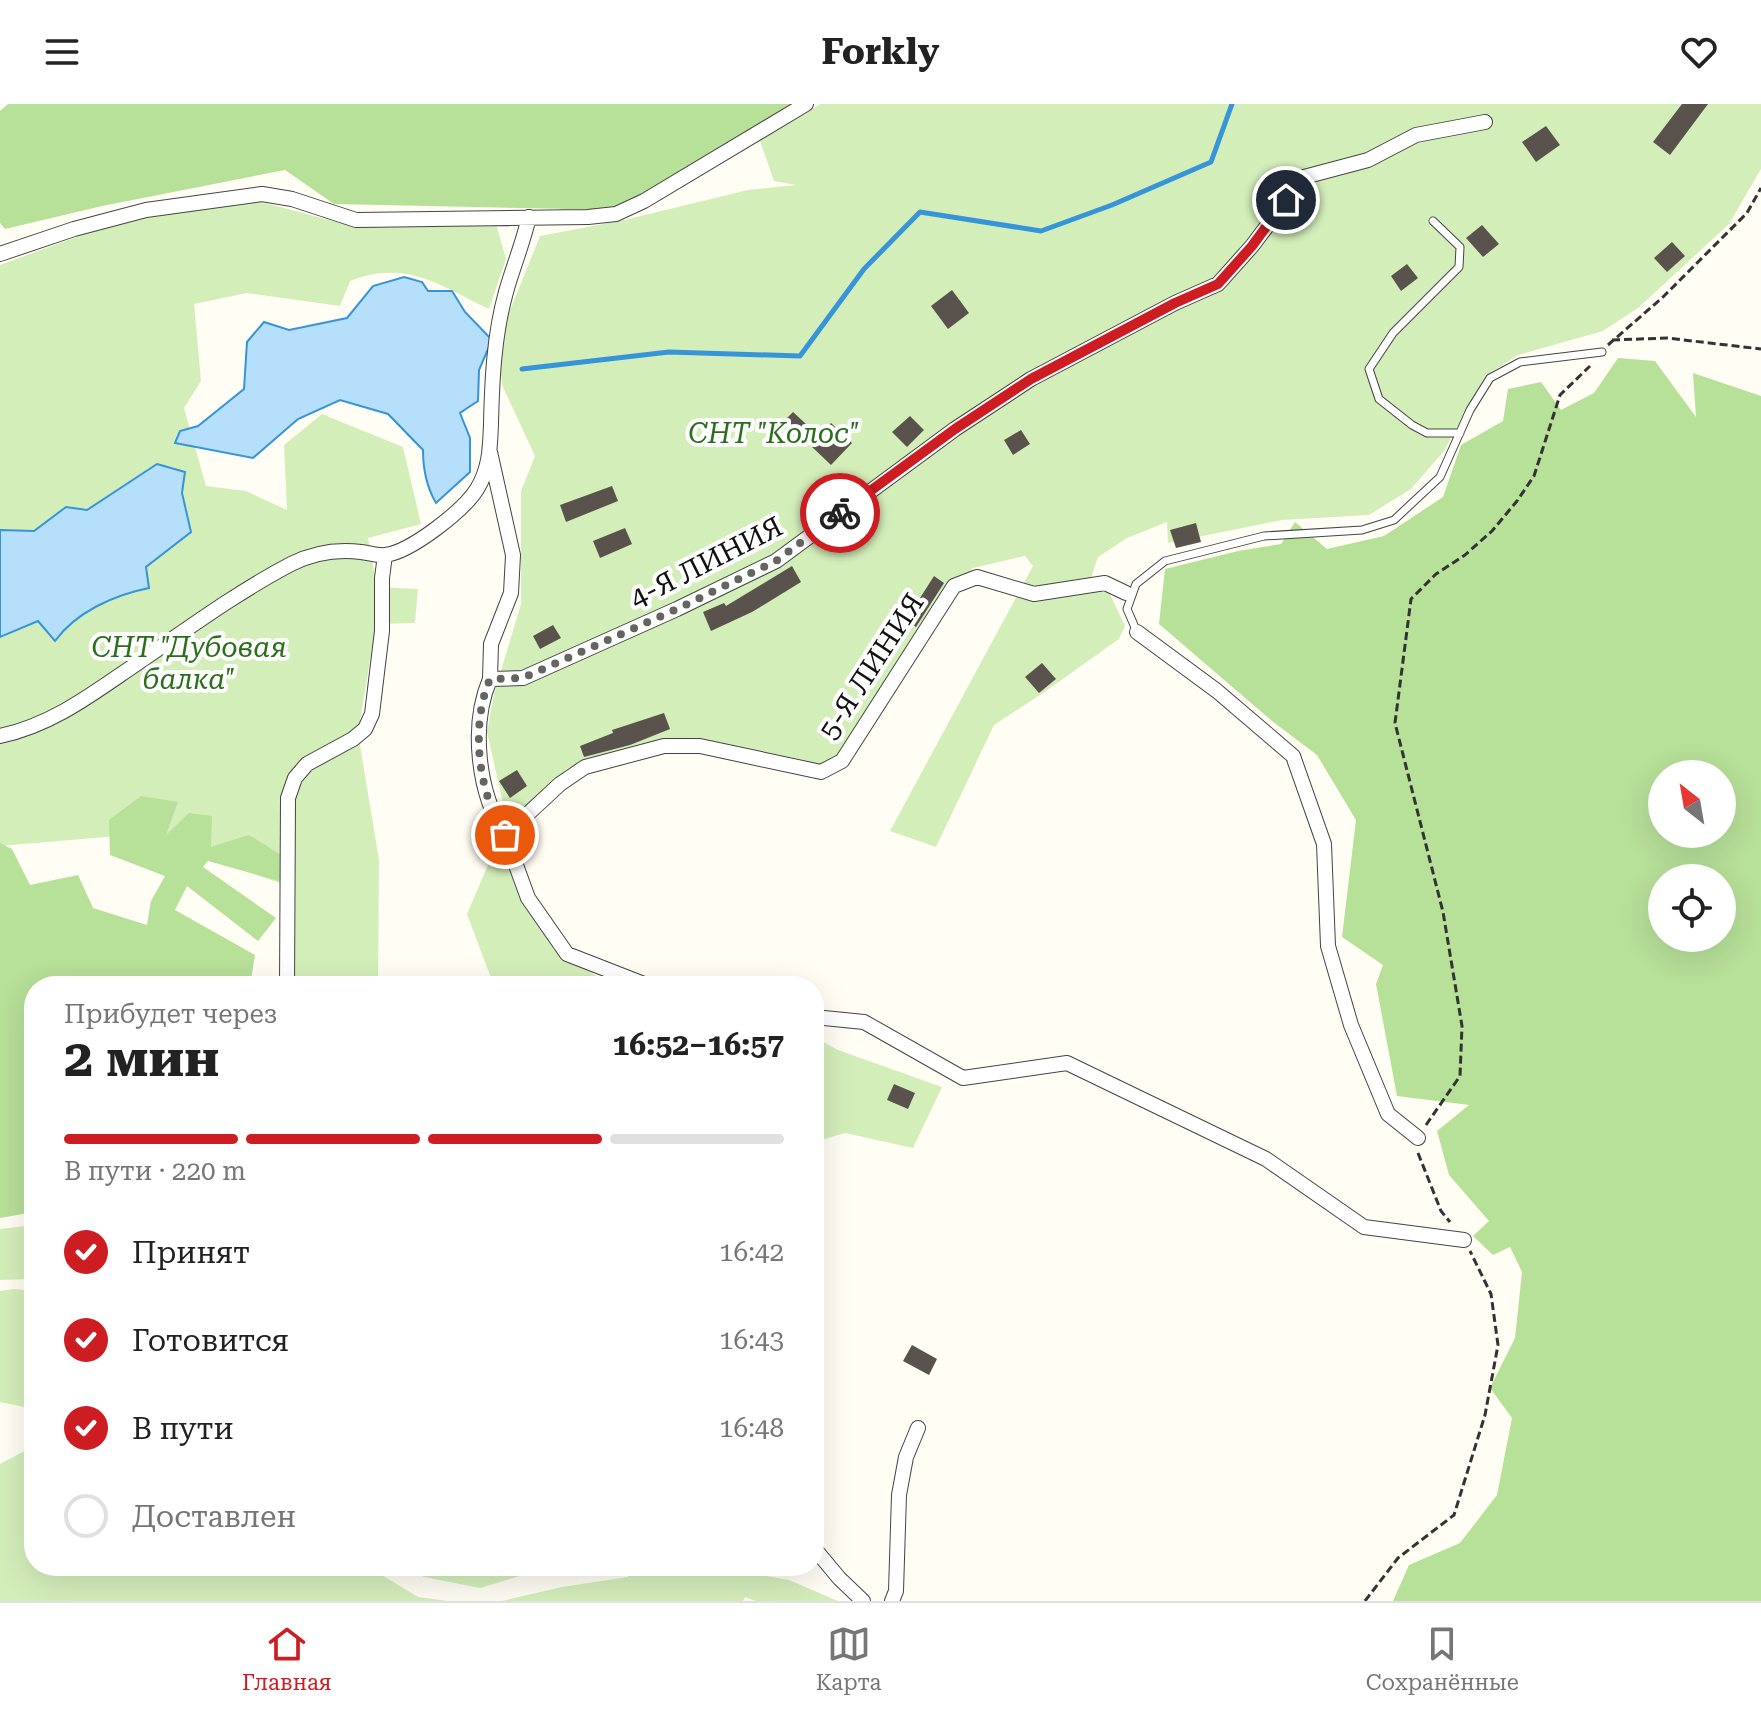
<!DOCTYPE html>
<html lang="ru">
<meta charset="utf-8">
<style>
body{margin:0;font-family:"Roboto Serif",serif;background:#f6f6f6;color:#222;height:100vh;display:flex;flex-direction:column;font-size:30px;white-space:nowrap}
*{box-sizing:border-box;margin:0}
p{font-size:26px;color:#767676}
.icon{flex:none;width:44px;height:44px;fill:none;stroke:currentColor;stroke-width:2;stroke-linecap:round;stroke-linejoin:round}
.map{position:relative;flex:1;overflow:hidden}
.sheet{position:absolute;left:24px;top:872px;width:800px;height:600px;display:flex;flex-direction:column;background:#fff;border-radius:32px;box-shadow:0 8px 32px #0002}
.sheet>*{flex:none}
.needle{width:52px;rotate:329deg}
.fabs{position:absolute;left:1648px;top:656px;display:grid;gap:16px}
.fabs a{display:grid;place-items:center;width:88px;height:88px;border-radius:50%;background:#fff;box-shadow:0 8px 32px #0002;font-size:40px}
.pin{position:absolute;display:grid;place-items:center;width:68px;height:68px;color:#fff;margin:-34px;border:4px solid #fff;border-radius:50%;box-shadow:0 2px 8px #0007}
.courier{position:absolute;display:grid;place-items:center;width:80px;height:80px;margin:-40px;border:6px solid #cd1c22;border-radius:50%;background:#fff;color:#222;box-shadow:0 2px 10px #0007}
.overview em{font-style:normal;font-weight:700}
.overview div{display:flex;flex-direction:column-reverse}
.overview{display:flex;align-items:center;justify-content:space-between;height:136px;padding:0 40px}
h1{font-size:52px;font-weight:700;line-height:60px}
.bar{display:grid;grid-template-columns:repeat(4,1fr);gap:12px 8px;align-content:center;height:96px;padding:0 40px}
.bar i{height:10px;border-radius:6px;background:#e0e0e0}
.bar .current{background:#cd1c22}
.bar p{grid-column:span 4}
ol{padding:0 40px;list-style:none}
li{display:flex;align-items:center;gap:24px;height:88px}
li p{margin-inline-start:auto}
li .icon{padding:8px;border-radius:50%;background:#cd1c22;color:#fff;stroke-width:4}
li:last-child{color:#767676}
li i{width:44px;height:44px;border:4px solid #e0e0e0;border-radius:50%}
header{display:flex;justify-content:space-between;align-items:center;height:104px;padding:0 40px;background:#fff;font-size:36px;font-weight:700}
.dock{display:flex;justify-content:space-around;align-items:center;height:112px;border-top:2px solid #e0e0e0;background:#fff;font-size:22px;color:#767676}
.dock a{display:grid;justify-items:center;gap:4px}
.dock .current{color:#cd1c22}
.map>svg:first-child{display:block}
.green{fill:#d4eeba}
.forest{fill:#b7e098;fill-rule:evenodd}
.water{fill:#b5dffb;stroke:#3694d8;stroke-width:2}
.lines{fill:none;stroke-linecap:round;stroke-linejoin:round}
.stream{stroke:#3694d8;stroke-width:5}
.building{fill:#5a524c}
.lane-casing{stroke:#444;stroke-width:9}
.street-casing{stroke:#444;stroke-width:16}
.path{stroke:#333;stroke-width:3;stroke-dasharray:8 4;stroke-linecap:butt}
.lane{stroke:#fff;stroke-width:7}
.street{stroke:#fff;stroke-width:14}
.done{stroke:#646460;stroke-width:8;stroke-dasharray:0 14.4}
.route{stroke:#cd1c22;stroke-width:10}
.labels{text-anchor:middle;stroke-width:8;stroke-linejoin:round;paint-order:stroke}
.park-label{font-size:28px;font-style:italic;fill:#2a6f1a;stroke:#fff}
.street-label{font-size:28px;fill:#111;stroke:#fff}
</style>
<header><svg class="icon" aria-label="menu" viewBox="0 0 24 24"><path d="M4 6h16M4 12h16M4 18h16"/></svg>Forkly<svg class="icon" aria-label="heart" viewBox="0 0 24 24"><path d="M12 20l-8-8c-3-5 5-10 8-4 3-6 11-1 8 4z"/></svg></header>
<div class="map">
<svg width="1761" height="1497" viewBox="0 0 1761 1497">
<rect width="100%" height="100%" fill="#fffdf4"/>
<!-- green -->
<path class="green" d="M820 0H1761V65L1729 120 1638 204 1603 227 1518 251 1485 272 1444 347 1411 385 1369 411 1282 416 1168 439 1167 418 1127 434 1098 453 1087 486 1109 488 1125 522 1119 535 1043 589 994 621 936 743 890 727 1033 462 1025 452 973 464 930 516 840 652 817 663 726 641 667 634 568 664 522 706 511 770 567 850 609 882H494L467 810 507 717 487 628 494 590 521 500V387L535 352 502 281 498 236 540 132 624 116 748 86 796 81 774 77 760 37Z
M250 95 344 120H496L506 155 489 205C439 181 406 155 350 177L340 202 247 189 194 200 201 277 184 304 206 382 246 387 287 406 284 341 322 310 403 343 421 420 368 434 377 483 418 485 415 519 376 520 358 629 379 756 378 882H295L294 784 141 730 0 742V161L112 120 165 105Z
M814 933 838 946 942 983 913 1044 845 1029 814 1038Z
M34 1121V1175L0 1176V1125Z
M14 1185 34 1187V1305L0 1298V1187Z
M34 1342V1462H367L418 1493 448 1497H0V1360Z
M409 1462H553L480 1484 424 1473Z
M630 1462H738L737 1467 789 1476 838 1497H756L745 1493 743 1497H502L562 1483 628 1473Z"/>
<!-- forest -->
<path class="forest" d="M8 0H798L619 106 334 100 285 66 102 102 5 125 0 119V7Z
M1618 254 1655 257 1696 313 1693 269 1761 292V1497H1393L1409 1461 1460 1439 1497 1391 1512 1314 1490 1284 1515 1234 1522 1168 1510 1143 1493 1151 1473 1132 1489 1117 1449 1071 1437 1027 1469 1001 1397 992 1376 880 1383 861 1342 833 1356 716 1317 651 1272 617 1159 520 1165 465 1238 447 1281 440 1295 418 1327 445 1384 432 1443 393 1461 341 1503 317 1508 285 1541 278 1561 306 1594 289ZM1662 670H1722V730H1662ZM1662 774H1722V834H1662Z
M141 692 178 698 166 731 189 709 212 712 211 743 249 731 286 754 279 777 208 757 203 763 276 814 258 837 187 782 175 806 255 851 250 882H34V1108L0 1114V739L12 745 30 781 78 771 93 804 147 821 151 797 165 772 110 751 109 716Z"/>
<!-- water -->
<path class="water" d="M404 173 422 178 428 187H452L465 208 492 236 479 266 478 297 460 309 470 334V368L436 399C426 382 423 366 423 346L388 310 340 296 298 315 253 354 175 339 180 327 198 322 244 285 247 238 264 218 289 226 347 214 373 182Z
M157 360 185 368 182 389 191 428 146 463 149 484C114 491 76 508 55 537L38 517 0 533V426L34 427 66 403 87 406Z"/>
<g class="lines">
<!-- stream -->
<path class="stream" d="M522 265 669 248 800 252 864 165 920 108 1041 127 1112 101 1211 58 1232 0"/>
</g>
<!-- building -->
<path class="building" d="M1682 0H1708L1670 51 1653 38Z
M1546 22 1560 41 1536 58 1522 38Z
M1482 121 1499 140 1483 153 1466 134Z
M1672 138 1685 152 1667 168 1654 154Z
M1407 160 1418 174 1401 187 1391 172Z
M952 186 969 209 948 225 931 202Z
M793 308 806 320 793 334 780 321Z
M910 312 924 326 907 343 892 328Z
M831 319 852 339 831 361 810 341Z
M1021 326 1030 340 1013 351 1004 336Z
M612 382 618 397 566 418 560 401Z
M861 410 871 422 854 436 845 424Z
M1196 419 1201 438 1176 444 1170 426Z
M625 424 632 440 600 454 593 437Z
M792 462 801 478 752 508 711 527 703 508 724 499 726 502Z
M934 472 944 479 916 523 906 516Z
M553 521 561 534 540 545 533 532Z
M1042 559 1056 575 1039 589 1025 573Z
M664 609 670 625 630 641 584 653 580 642 613 629 612 626Z
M517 666 527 682 510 694 499 677Z
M894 980 915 989 908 1005 887 996Z
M912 1241 937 1255 929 1271 903 1257Z"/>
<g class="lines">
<!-- lane casing -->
<g class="lane-casing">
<path id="lane" d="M1433 117 1460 143 1459 163 1393 229 1369 265 1379 295 1412 321 1427 329H1460
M1137 528 1127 505 1136 480 1165 457 1264 432 1362 426 1394 416 1440 373 1470 306 1490 274 1520 258 1602 248"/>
</g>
<!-- street casing -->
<g class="street-casing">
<path id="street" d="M0 150 74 125 146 106 262 90 292 95 356 116 588 113 616 110 644 97 806 0
M490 348 513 451 511 489 491 540 490 575 523 574 677 505 776 457 955 325 1031 275 1175 199 1218 180 1252 142 1304 73 1368 56 1416 31 1485 18
M1137 528 1217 587 1293 652 1324 740 1328 842 1351 921 1388 1010 1418 1034
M490 575C470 622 478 689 505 731L560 680 585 663 664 642H700L821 668 842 657 954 482 977 473 1034 490 1105 479 1126 489
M0 632C47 622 84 596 123 569 178 532 232 491 291 460 313 449 337 445 361 448 369 449 378 452 385 451 411 448 464 406 477 385 490 364 490 343 491 320 492 276 494 231 506 188 513 163 523 139 529 113
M505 731 528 794 567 850 649 882
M287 882 288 694 295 674 307 660 353 635 365 625 372 610 382 527V474L385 451
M814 913 864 918 963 974 1067 959 1266 1055 1364 1123 1464 1136
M814 1444 839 1474 863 1497
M892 1497 896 1487 899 1391 906 1353 918 1324"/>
</g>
<!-- path -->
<path class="path" d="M1612 236 1667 234 1761 245
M1608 241 1663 193 1747 109 1761 84
M1426 1021 1460 972 1462 922 1443 808 1395 619 1411 495 1436 470 1465 451 1492 427 1517 397 1534 372 1560 291 1590 262
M1418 1049 1441 1107 1450 1118
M1365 1497 1398 1454 1454 1411 1485 1311 1498 1241 1491 1190 1470 1147"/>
<!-- lane -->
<use href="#lane" class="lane"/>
<!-- street -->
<use href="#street" class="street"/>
</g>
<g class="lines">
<!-- done -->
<path class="done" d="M505 731C478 689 470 621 490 575L523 574 677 505 776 457 840 409"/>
<!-- route -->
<path class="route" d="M840 409 955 325 1031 275 1175 199 1218 180 1252 142 1286 96"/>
</g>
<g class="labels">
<!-- park labels -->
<g class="park-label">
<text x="774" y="339">СНТ "Колос"</text>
<text x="189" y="553">СНТ "Дубовая<tspan x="189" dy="32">балка"</tspan></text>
</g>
<!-- street labels -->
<g class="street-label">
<text transform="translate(706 458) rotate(-27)" y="10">4-Я ЛИНИЯ</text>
<text transform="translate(871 562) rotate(-57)" y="10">5-Я ЛИНИЯ</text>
</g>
</g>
</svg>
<div class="fabs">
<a><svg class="needle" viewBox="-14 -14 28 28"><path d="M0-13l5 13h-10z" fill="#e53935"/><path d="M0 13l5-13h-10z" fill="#767676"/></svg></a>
<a><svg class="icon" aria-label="locate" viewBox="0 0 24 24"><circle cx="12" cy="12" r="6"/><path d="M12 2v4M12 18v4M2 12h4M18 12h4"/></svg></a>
</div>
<div class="pin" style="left:505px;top:731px;background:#ea580c"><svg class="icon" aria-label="bag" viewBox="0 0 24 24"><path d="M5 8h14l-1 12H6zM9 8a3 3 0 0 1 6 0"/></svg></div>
<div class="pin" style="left:1286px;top:96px;background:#1f2937"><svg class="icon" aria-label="home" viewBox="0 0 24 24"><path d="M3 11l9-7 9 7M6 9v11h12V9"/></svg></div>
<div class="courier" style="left:840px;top:409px"><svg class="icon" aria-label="bike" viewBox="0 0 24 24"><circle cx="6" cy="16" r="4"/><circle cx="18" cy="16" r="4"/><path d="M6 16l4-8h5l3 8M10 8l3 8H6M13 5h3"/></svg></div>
<section class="sheet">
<div class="overview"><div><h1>2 мин</h1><p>Прибудет через</p></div><em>16:52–16:57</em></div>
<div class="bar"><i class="current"></i><i class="current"></i><i class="current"></i><i></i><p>В пути · 220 m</p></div>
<ol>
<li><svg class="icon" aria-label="check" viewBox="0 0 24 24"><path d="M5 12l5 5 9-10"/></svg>Принят<p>16:42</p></li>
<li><svg class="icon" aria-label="check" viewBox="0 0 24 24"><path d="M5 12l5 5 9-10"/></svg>Готовится<p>16:43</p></li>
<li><svg class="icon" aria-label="check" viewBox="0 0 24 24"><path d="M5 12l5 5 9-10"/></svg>В пути<p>16:48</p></li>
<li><i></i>Доставлен</li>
</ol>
</section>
</div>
<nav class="dock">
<a class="current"><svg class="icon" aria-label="home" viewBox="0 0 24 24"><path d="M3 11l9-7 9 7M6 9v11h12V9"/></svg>Главная</a>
<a><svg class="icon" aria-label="map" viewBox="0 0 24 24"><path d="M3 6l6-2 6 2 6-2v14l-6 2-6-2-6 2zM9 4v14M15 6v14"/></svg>Карта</a>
<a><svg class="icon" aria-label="saved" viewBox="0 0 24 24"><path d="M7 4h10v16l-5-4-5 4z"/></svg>Сохранённые</a>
</nav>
